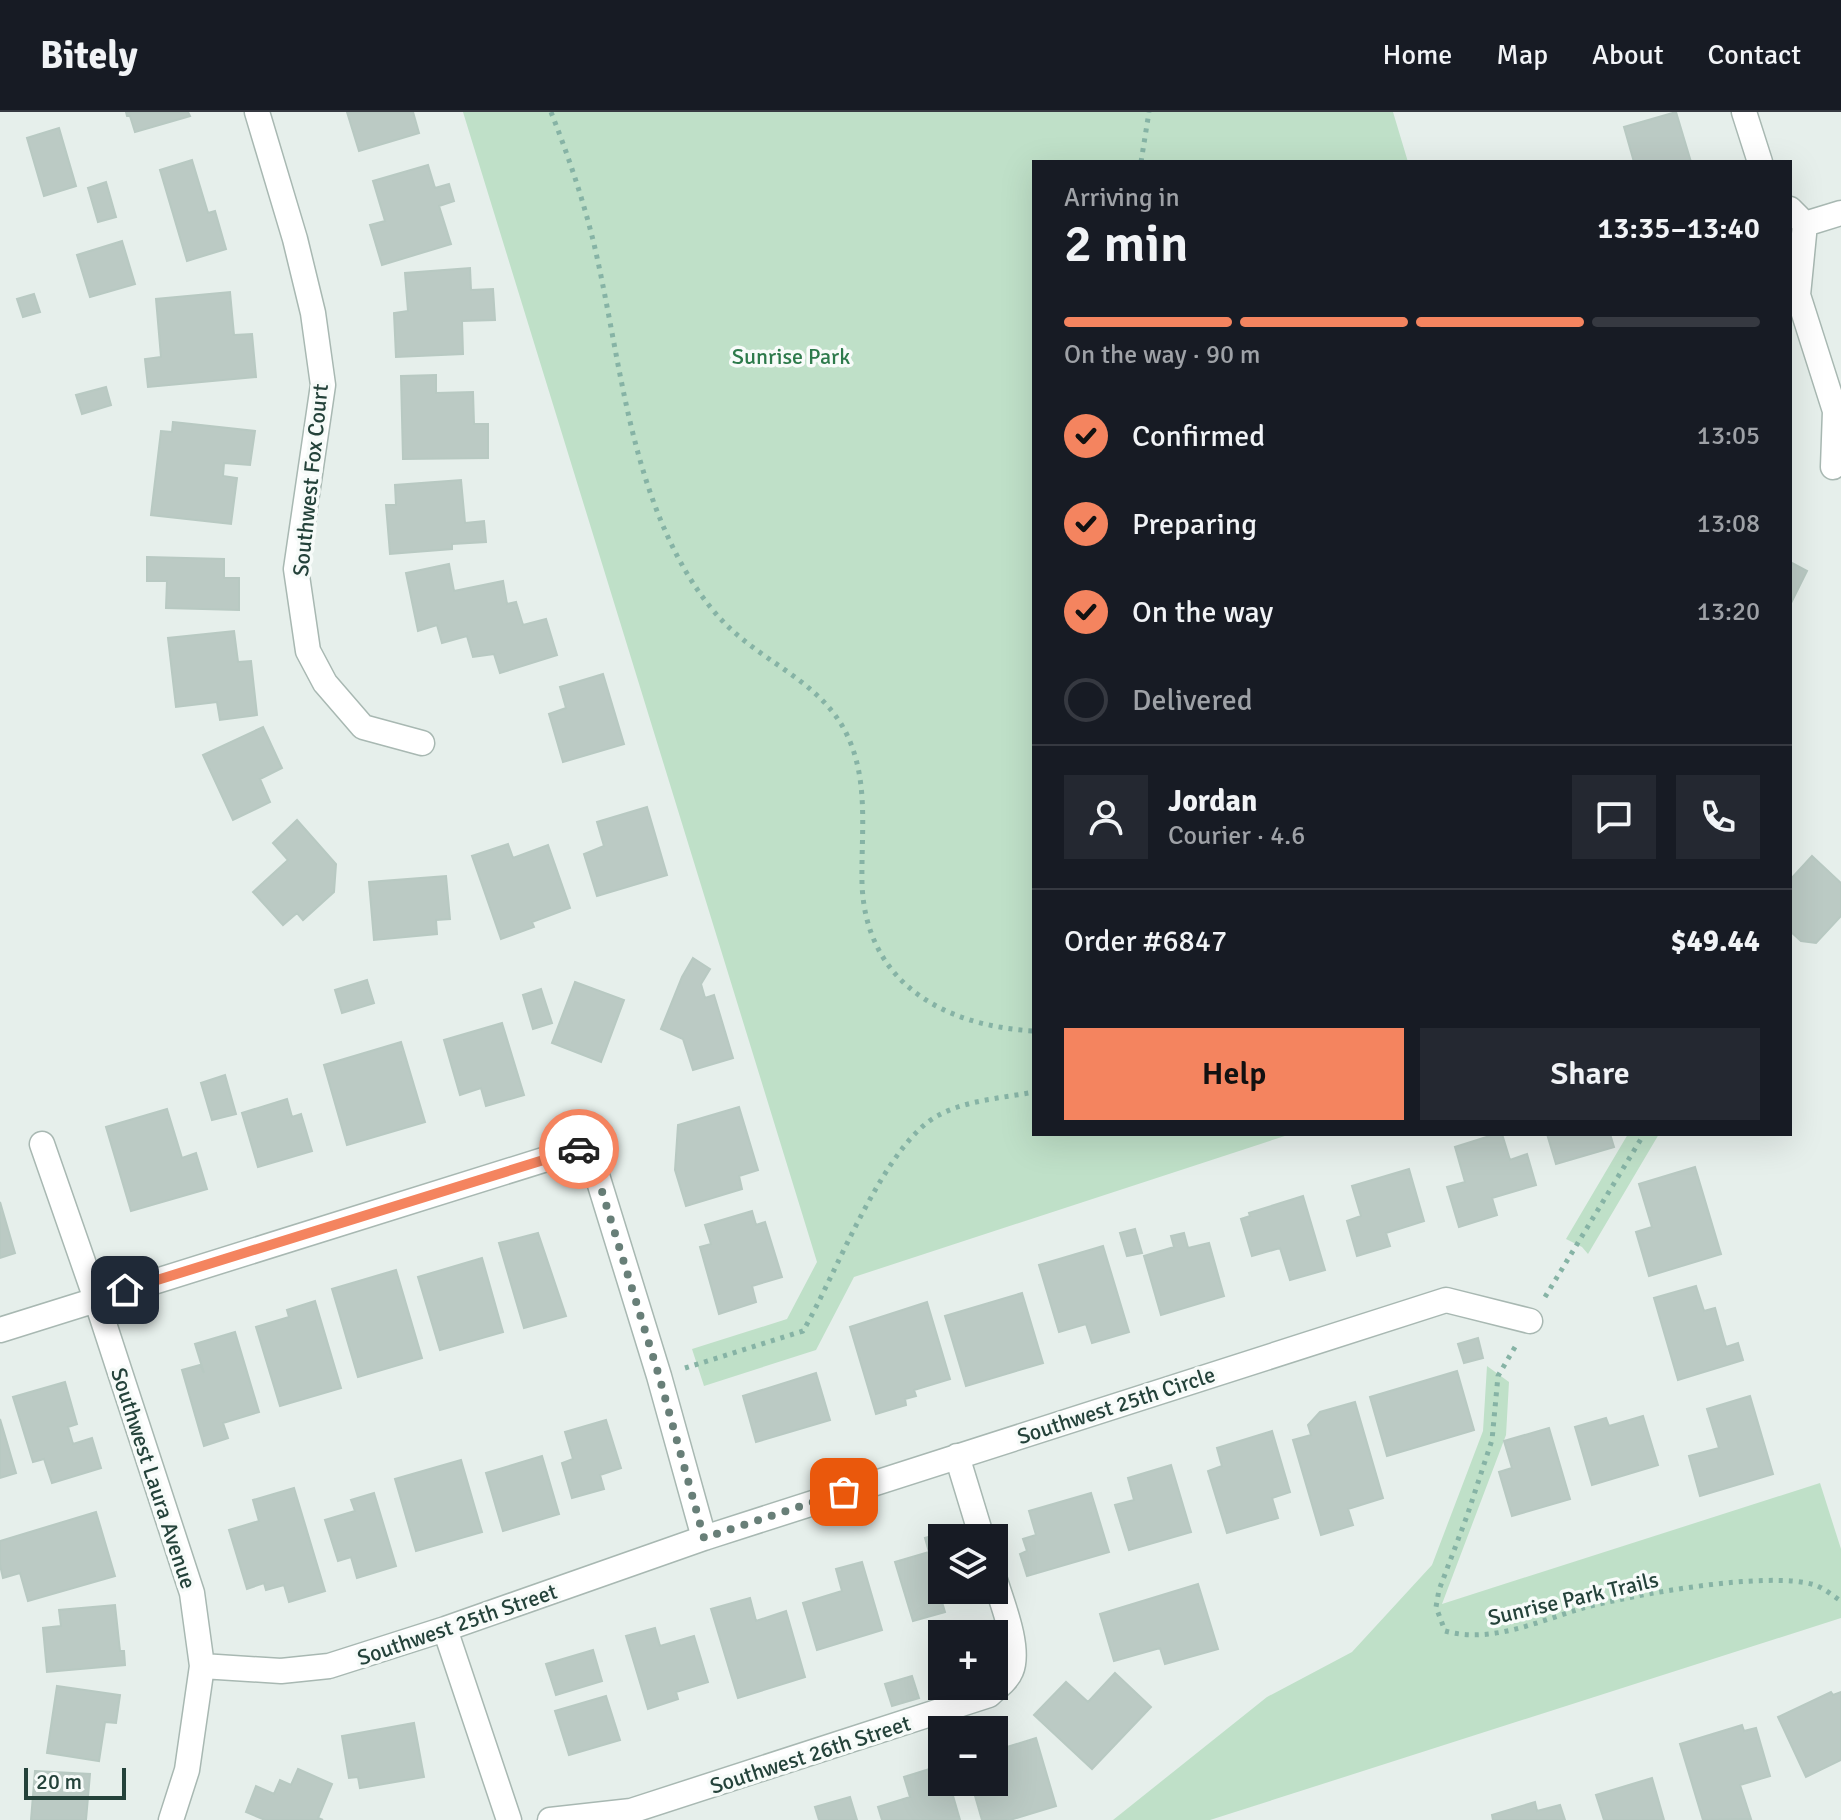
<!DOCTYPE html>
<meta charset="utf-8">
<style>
body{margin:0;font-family:Signika,sans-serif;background:#242831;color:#f1f3f6;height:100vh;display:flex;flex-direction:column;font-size:30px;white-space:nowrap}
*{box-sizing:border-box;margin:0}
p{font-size:26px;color:#9ea1a6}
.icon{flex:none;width:44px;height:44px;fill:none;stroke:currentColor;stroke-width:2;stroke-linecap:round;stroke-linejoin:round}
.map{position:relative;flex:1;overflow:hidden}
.drawer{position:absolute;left:1032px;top:48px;width:760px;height:976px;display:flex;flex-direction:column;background:#171b24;border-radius:0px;box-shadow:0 8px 32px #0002}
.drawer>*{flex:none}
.buttons{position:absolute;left:928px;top:1412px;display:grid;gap:16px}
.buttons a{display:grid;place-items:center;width:80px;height:80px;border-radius:0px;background:#171b24;box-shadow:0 8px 32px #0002;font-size:40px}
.scale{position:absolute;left:24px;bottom:20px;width:102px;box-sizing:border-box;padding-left:8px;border:4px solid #24423a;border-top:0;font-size:22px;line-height:28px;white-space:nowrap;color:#24423a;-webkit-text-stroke:6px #f7fbf9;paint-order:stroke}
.pin{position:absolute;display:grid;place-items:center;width:68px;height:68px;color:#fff;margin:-34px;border-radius:16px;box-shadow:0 4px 12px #0006}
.courier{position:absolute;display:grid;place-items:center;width:80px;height:80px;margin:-40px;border:6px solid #f4845f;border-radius:50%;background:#fff;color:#222;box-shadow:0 2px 10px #0007}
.head em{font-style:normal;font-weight:600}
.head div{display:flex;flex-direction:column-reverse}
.head{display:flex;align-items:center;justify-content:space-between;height:136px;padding:0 32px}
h1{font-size:52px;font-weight:600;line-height:60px}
.bar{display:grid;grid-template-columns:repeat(4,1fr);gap:12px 8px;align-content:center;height:96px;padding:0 32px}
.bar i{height:10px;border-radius:6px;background:#363941}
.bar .current{background:#f4845f}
.bar p{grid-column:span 4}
.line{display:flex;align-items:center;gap:20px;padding:0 32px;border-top:2px solid #363941}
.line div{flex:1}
.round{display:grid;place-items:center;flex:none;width:84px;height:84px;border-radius:0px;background:#242831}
ol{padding:0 32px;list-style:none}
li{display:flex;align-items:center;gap:24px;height:88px}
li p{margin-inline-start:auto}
li .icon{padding:8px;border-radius:50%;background:#f4845f;color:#111;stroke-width:4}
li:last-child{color:#9ea1a6}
li i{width:44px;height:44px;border:4px solid #363941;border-radius:50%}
.primary-button{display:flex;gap:16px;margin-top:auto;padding:16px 32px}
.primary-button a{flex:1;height:92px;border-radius:0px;background:#f4845f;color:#111;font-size:32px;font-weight:600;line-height:92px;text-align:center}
.primary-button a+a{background:#242831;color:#f1f3f6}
header{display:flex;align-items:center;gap:48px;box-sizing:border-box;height:112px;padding:0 40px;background:#171b24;border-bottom:2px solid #363941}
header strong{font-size:38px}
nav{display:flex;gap:44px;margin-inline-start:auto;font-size:28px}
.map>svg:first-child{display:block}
.green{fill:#bfe0c8}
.building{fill:#bbcac4;stroke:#b8c9c2;stroke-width:2}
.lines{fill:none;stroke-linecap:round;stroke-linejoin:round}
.minor-casing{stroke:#a8b8b2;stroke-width:27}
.path{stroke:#86b3a5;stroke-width:5;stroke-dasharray:4 6;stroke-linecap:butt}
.minor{stroke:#fff;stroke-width:24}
.done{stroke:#687f78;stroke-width:8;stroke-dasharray:0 14.4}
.route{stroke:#f4845f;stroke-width:10}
.labels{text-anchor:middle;stroke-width:7;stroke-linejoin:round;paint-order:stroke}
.park-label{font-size:22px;fill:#2d7a4b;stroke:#f7fbf9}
.street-label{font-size:22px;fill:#24423a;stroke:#f7fbf9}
</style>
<header>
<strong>Bitely</strong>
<nav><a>Home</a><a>Map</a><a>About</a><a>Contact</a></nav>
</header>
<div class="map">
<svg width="1841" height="1708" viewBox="0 0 1841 1708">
<rect width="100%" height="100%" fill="#e6efeb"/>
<!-- green -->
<path class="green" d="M463 0H1393L1408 50H1034V1022H1291L854 1165 816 1238 704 1274 692 1237 787 1207 817 1150Z
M1628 1022H1659L1588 1142 1582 1135 1566 1127Z
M1487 1254 1509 1270 1506 1323 1442 1492 1820 1371 1841 1437V1506L1210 1708H1113L1267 1585 1352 1540 1432 1453 1483 1319Z"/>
<!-- building -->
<path class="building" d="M126 0H188L190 4 135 20 130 4H127Z
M347 0H413L419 21 359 39Z
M1676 0 1691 50H1634L1624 15Z
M59 16 76 74 44 84 27 26Z
M192 48 208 101 215 99 226 137 187 149 160 58Z
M428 53 435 76 449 72 454 89 439 94 451 132 382 153 370 113 385 109 373 69Z
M106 70 116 105 98 110 88 76Z
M122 129 135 172 90 185 77 143Z
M470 156 471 178 493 177 495 208 462 209 463 242 396 245 394 201 408 199 405 161Z
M230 180 234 223 252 222 256 265 148 275 145 247 161 245 156 187Z
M34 182 40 200 23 205 17 187Z
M436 263V281L473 280 474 312H488V346L403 347 401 264Z
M106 275 111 293 82 302 76 283Z
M173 310 255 319 250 353 224 351 223 364 237 366 231 412 151 403 161 319 172 320Z
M461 368 465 411 484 409 486 430 452 432V437L390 442 386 393H396L395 373Z
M147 445 224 447V466H239V498L166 496 167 469H147Z
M1790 450 1807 459 1790 493Z
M449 452 454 479 503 469 507 492 516 490 523 513 546 507 557 543 500 561 494 542 473 545 467 524 442 531 437 513 418 519 406 461Z
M234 519 238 550 251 549 257 603 220 608 217 590 176 595 168 526Z
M603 562 624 632 563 650 549 602 566 596 560 575Z
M263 615 282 656 260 667 270 690 233 708 203 643Z
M647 695 667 763 597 784 584 742 604 734 597 710Z
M297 708 336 752 334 780 303 808 297 801 283 813 253 780 288 748 273 731Z
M508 732 513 746 548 733 570 796 532 810 534 815 501 827 472 744Z
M1812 744 1841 771V804L1816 831 1801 829 1790 819V768Z
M446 764 450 807 436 808 437 822 374 828 369 770Z
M693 846 710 857 701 872 705 886 714 883 733 946 693 958 683 927 661 917 682 865Z
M367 868 374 891 342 901 335 878Z
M575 870 624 888 601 950 552 931Z
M541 877 552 911 533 917 523 883Z
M502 911 524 983 486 994 481 976 460 983 444 928Z
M401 930 425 1010 347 1033 324 953Z
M225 963 236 1002 212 1008 201 971Z
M287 987 292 1005 301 1002 312 1039 258 1055 242 1001Z
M739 995 758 1058 739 1064 742 1077 686 1094 675 1058 678 1013Z
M167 997 182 1046 196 1041 207 1077 131 1099 106 1015Z
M1496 1022H1502L1510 1048 1527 1042 1536 1073 1492 1086 1497 1103 1459 1115 1447 1075 1465 1070 1455 1035Z
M1547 1022H1610L1614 1035 1556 1052Z
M1695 1055 1721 1142 1649 1164 1636 1120 1652 1115 1639 1072Z
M1409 1057 1424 1109 1386 1121 1390 1134 1357 1144 1347 1109 1361 1104 1352 1074Z
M1303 1084 1325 1158 1290 1168 1280 1136 1252 1144 1241 1107 1250 1104 1249 1101Z
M0 1090 15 1141 0 1146Z
M752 1099 756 1113 765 1110 782 1165 752 1174 756 1190 719 1202 700 1135 711 1132 705 1113Z
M1135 1117 1142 1141 1127 1144 1120 1121Z
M538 1121 566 1204 524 1216 499 1131Z
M1184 1121 1188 1136 1209 1131 1224 1184 1161 1203 1144 1144 1174 1135 1171 1124Z
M1103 1134 1129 1220 1092 1231 1086 1212 1059 1220 1039 1153Z
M482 1146 503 1220 440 1238 418 1165Z
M396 1158 422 1246 358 1265 332 1177Z
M1696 1174 1704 1199 1715 1196 1726 1235 1738 1231 1743 1248 1678 1268 1654 1186Z
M1022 1181 1043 1251 966 1274 945 1204Z
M315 1189 341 1276 280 1294 256 1215 289 1205 287 1198Z
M927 1190 950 1267 914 1278 916 1284 905 1287 906 1293 876 1302 850 1215Z
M235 1220 259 1300 223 1311 228 1326 204 1334 182 1258 200 1253 204 1261 195 1232Z
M1478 1226 1483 1246 1464 1251 1458 1232Z
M1457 1259 1474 1318 1387 1344 1370 1285Z
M816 1261 830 1308 756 1330 743 1284Z
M65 1270 77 1312 68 1315 73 1332 92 1326 101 1356 52 1371 44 1347 33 1350 13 1285Z
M1750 1284 1773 1362 1700 1384 1689 1344 1719 1336 1707 1297Z
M1355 1290 1383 1386 1348 1397 1353 1413 1321 1423 1293 1328 1311 1323 1308 1313 1320 1300Z
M1643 1304 1658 1353 1592 1373 1575 1315 1606 1306 1609 1314Z
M0 1307 16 1361 0 1366Z
M606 1308 621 1356 600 1363 604 1377 572 1386 562 1351 573 1347 565 1320Z
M1549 1316 1570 1387 1512 1404 1499 1360 1512 1356 1504 1329Z
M1272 1319 1290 1380 1272 1386 1278 1406 1227 1421 1208 1359 1222 1354 1217 1336Z
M542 1344 559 1402 503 1419 486 1361Z
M461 1348 482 1420 416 1439 395 1367Z
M1171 1353 1191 1420 1129 1438 1115 1393 1134 1388 1128 1366Z
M294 1376 325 1479 289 1490 284 1473 266 1478 264 1471 247 1477 229 1418 259 1409 253 1388Z
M374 1381 396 1454 357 1466 351 1445 338 1449 325 1408 355 1399 351 1388Z
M1091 1381 1109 1440 1027 1464 1020 1442 1027 1439 1023 1427 1036 1423 1029 1399Z
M96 1400 115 1464 28 1489 20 1461 3 1466 0 1453V1429Z
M952 1418 955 1426H942V1478H970L971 1481 942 1490 945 1500 913 1509 895 1450 929 1440 925 1426Z
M862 1450 882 1518 817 1538 803 1491 842 1479 836 1457Z
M1198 1472 1218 1537 1165 1552 1160 1536 1114 1549 1100 1502Z
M750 1486 756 1509 786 1499 805 1565 738 1586 711 1497Z
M115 1493 120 1539H124L125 1553 47 1560 43 1516 61 1514 59 1498Z
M655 1516 660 1534 694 1524 708 1570 676 1580 678 1587 648 1597 626 1524Z
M593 1538 602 1569 556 1583 546 1552Z
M1115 1561 1151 1595 1092 1657 1034 1603 1066 1570 1088 1590Z
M912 1564 919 1586 892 1594 885 1572Z
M57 1574 120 1583 116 1611 105 1610 99 1649 47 1641Z
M1831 1580 1833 1583 1841 1580V1648L1806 1665 1778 1605Z
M606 1584 620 1628 569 1643 555 1599Z
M414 1611 424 1665 360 1676 358 1665 349 1666 342 1624Z
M1742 1613 1744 1619 1756 1616 1770 1664 1740 1673 1751 1707 1703 1708 1680 1632Z
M1036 1626 1056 1694 1010 1708H982L971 1670H994V1639Z
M942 1653V1670H949L960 1708H882L878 1695 910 1685 904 1665Z
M298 1657 332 1672 318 1706 323 1708H265L246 1700 256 1674 274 1682 280 1668 291 1673Z
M35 1659 90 1662 86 1708H31Z
M1652 1666 1664 1708H1604L1596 1683Z
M850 1685 857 1708H819L815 1695Z
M1535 1690 1537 1699 1560 1693 1565 1708H1493L1492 1703Z"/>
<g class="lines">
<!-- minor casing -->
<g class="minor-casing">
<path id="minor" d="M257 0 295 127 313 201 323 273 296 457 308 539 325 571 363 615 422 631
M1744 0 1760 50
M1790 97 1805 112 1798 183 1835 299 1833 355
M1805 112 1841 101
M42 1032 96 1187 192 1481 202 1554 187 1658 171 1708
M0 1218 588 1034 659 1264 704 1426
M957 1344 982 1426
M445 1517 509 1708
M202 1554 281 1559 329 1554 445 1517 704 1426 1446 1188 1530 1209
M550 1708 631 1699 989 1583C996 1576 1007 1569 1011 1559 1021 1536 1001 1488 994 1465"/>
</g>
<!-- path -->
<path class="path" d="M551 0C568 43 583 87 594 132 619 239 627 352 681 451 696 478 716 506 741 526 776 555 821 575 844 617 870 665 861 718 862 771 865 870 943 914 1034 919
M1141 50 1149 0
M1545 1185 1644 1022
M1515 1235 1498 1264 1492 1328 1467 1404 1439 1478 1436 1495 1445 1519C1491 1532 1539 1509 1583 1496 1632 1483 1768 1458 1815 1473 1824 1476 1833 1484 1841 1489
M685 1256 803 1219C836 1163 884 1031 939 1003 967 988 1003 986 1034 980"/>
<!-- minor -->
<use href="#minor" class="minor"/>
</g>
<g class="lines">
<!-- done -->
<path class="done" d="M579 1037 588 1034 659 1264 704 1426 844 1380"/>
<!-- route -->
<path class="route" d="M125 1178 579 1037"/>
</g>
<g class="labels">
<!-- park labels -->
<g class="park-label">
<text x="791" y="252">Sunrise Park</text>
</g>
<!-- street labels -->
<g class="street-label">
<text transform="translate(310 368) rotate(-84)" y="8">Southwest Fox Court</text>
<text transform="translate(1116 1293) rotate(-18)" y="8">Southwest 25th Circle</text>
<text transform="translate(154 1366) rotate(72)" y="8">Southwest Laura Avenue</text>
<text transform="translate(1573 1486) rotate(-13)" y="8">Sunrise Park Trails</text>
<text transform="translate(457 1512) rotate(-19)" y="8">Southwest 25th Street</text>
<text transform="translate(810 1642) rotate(-18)" y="8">Southwest 26th Street</text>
</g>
</g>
</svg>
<div class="buttons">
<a><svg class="icon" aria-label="layers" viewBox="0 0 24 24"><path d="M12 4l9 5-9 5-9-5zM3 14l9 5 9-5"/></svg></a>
<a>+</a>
<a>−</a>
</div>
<div class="scale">20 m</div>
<div class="pin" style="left:844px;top:1380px;background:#ea580c"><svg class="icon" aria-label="bag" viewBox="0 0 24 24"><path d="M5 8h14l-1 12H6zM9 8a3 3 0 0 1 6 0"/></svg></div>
<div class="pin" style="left:125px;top:1178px;background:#1f2937"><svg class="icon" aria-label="home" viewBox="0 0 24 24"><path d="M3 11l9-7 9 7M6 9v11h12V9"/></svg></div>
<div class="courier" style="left:579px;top:1037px"><svg class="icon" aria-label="car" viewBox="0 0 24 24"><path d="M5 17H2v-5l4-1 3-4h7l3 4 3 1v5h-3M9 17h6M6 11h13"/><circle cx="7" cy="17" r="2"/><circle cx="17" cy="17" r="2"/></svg></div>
<section class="drawer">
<div class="head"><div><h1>2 min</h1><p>Arriving in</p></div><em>13:35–13:40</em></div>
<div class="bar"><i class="current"></i><i class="current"></i><i class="current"></i><i></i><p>On the way · 90 m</p></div>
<ol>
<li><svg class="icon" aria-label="check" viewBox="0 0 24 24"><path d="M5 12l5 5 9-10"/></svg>Confirmed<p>13:05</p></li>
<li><svg class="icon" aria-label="check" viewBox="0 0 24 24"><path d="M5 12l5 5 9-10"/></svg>Preparing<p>13:08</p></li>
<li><svg class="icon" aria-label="check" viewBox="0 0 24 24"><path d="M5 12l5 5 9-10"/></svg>On the way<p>13:20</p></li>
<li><i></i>Delivered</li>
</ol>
<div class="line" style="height:144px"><a class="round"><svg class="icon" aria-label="person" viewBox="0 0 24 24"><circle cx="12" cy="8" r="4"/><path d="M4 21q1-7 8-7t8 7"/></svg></a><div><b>Jordan</b><p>Courier · 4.6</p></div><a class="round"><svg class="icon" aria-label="chat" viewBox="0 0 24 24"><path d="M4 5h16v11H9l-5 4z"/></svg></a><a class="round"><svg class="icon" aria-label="phone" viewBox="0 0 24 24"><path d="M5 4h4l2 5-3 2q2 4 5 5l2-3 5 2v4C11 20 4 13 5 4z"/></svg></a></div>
<div class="line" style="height:104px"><div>Order #6847</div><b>$49.44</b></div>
<div class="primary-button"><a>Help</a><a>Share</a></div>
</section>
</div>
